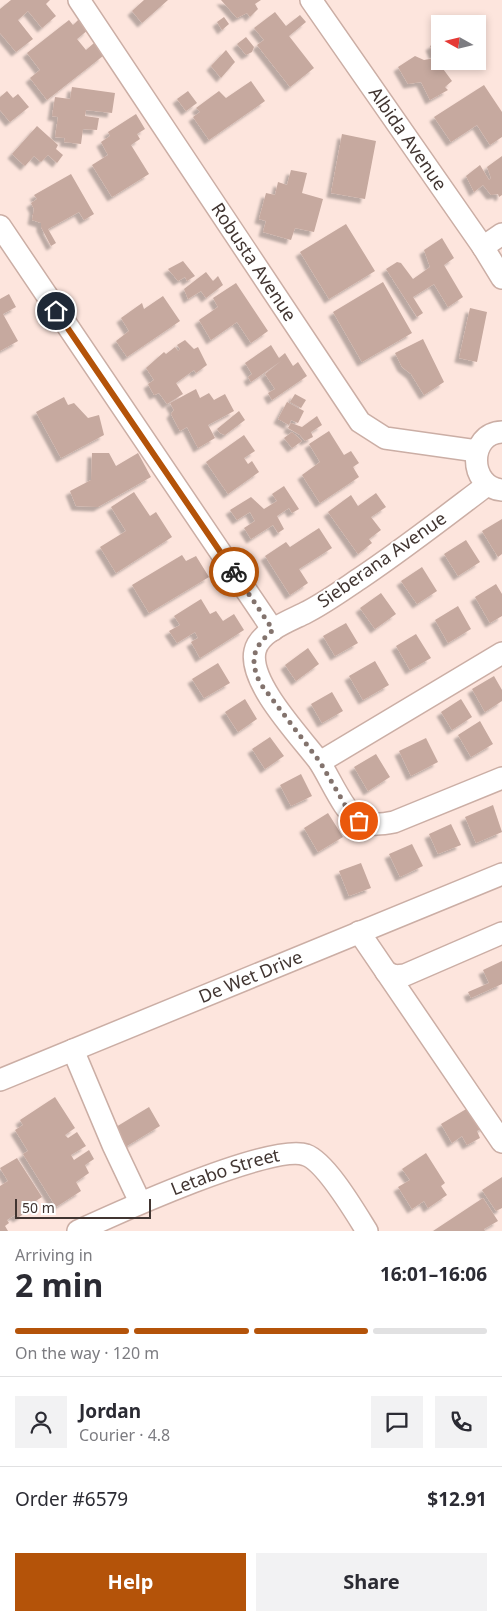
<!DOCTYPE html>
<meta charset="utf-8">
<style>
body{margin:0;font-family:"Noto Sans",sans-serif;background:#f2f2f3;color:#2b2b33;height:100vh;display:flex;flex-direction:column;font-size:19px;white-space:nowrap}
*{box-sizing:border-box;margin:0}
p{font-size:16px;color:#7c7c81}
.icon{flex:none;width:28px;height:28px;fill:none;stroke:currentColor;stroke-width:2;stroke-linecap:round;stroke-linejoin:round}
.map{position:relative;height:1231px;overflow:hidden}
.panel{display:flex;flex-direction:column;background:#fff;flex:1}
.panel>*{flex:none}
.needle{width:32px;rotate:278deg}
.tools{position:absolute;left:431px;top:15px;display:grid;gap:10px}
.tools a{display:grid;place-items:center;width:55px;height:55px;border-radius:0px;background:#fff;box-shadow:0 2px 8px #0003;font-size:25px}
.scale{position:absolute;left:15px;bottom:12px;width:136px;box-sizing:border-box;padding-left:5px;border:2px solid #413531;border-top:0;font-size:14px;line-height:18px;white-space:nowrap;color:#413531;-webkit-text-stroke:4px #fff;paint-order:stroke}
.pin{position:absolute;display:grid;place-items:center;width:42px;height:42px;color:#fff;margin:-21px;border:2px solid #fff;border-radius:50%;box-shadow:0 1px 5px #0007}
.courier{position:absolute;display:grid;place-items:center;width:50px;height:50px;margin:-25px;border:4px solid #b45309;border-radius:50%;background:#fff;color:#222;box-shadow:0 1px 6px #0007}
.overview em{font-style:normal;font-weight:700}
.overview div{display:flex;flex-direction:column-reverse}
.overview{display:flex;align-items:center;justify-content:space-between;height:85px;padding:0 15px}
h1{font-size:32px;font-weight:700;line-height:38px}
.bar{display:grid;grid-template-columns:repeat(4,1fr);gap:8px 5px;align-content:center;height:60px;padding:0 15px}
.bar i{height:6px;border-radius:4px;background:#e1e1e2}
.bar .active{background:#b45309}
.bar p{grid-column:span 4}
.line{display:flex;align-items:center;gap:12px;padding:0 15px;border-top:1px solid #e1e1e2}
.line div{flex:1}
.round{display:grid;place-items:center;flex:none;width:52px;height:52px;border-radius:0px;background:#f2f2f3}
.cta{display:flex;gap:10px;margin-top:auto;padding:10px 15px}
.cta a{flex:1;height:58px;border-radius:0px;background:#b45309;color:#fff;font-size:20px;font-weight:700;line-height:58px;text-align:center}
.cta a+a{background:#f2f2f3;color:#2b2b33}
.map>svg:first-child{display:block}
.building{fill:#c6a99f;filter:url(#shadow)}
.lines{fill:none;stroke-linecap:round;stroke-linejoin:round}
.minor-casing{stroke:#cbaea5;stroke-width:24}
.minor{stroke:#fff;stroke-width:21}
.done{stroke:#83736d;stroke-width:5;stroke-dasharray:0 9}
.route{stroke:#b45309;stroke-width:6}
.labels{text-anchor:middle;stroke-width:4;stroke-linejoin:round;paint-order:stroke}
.street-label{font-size:18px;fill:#413531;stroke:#fff}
</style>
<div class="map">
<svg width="502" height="1231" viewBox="0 0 502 1231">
<defs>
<filter id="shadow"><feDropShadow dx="-4.5" dy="4.5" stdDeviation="1" flood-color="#0004"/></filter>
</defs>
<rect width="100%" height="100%" fill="#fde5dd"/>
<!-- building -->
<path class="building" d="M11 0H50L46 4 56 16 42 28 28 11 18 20 33 39 16 52 0 33V9Z
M144 0H168L142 23 132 11Z
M221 0H261L255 4 258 9 250 17 247 13 237 18Z
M275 12 286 26 300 15 306 22 289 36 314 68 290 87 257 45 264 40 254 28Z
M224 17 229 24 222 30 217 22Z
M79 19 88 30 77 39 86 50 94 43 103 56 47 100 30 78 40 70 27 53 69 20 73 25Z
M246 37 254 47 252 52 246 55 237 44Z
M440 40V54L434 55 430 46Z
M226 50 235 62 221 78 211 66Z
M415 56 424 60 435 58 452 81 445 87 448 90 430 100 421 82 408 84 398 67Z
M251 81 265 101 209 140 193 117 200 112 196 108 219 91 226 98Z
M484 85 502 112V137L490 145 477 125 451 142 434 117Z
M72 87 115 93 112 113 86 110 85 116 99 118 97 130 83 129 81 144 64 142 65 138 55 137 58 117 52 116 55 97 70 99Z
M7 91 13 98 18 94 29 107 10 122 0 110V97Z
M188 91 197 103 186 111 177 99Z
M136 114 145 129 137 134 140 139 131 145 149 174 112 197 92 165 108 155 101 142 110 136 108 132Z
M37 126 58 145 56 149 63 155 57 163 48 155 41 162 34 156 25 166 12 154Z
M342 134 376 141 365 199 331 193Z
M502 156V195L499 197 498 194 491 195 483 185 474 192 466 176 480 165 489 180 491 178 487 167Z
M291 170 307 173 302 193 323 199 314 232 295 228 291 240 263 232 266 221 259 219 266 193 275 195 278 182 287 185Z
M71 174 94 214 84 220 79 212 48 229 56 243 51 246 41 227V223L32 220 34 209 31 203 37 199 34 195Z
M346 224 375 271 329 299 300 252Z
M442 238 454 258 444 265 463 297 448 307 434 284 413 297 423 313 417 317 386 269 397 262 401 263 413 279 430 267 424 250Z
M183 261 195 276 187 281 185 277 178 281 168 269Z
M206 272 213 281 218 276 223 285 206 298 201 291 188 299 184 289Z
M383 282 412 333 362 362 333 312Z
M236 283 268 331 251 343 237 322 211 340 199 320 218 307 213 298Z
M9 294 16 307 3 314 18 341 0 351V299Z
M163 296 180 321 127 357 116 341 129 331 121 318 142 303 144 309Z
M470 308 487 312 477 362 459 358Z
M423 339 444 382 424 395 411 374 402 367 395 353Z
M185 340 194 349 198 347 207 365 196 373 194 370 176 383 183 394 167 404 159 393 154 395 148 384 154 380 146 368 164 352 166 354 175 347 178 351 180 349 177 345Z
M271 345 279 358 285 353 293 366 298 362 307 376 272 400 268 393 275 389 265 374 281 361 251 382 248 377 252 374 245 363Z
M196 389 200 398 209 393 214 400 225 394 234 411 208 425 215 438 198 448 187 427 180 431 171 414 174 410 170 403Z
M295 394 306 400 301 408 290 402Z
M64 397 68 405 74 403 88 418 99 415 104 435 61 458 36 412Z
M287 402 304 411 298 423 291 420 289 425 278 419Z
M239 411 245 420 225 435 220 433 217 429Z
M317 416 322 425 311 432 313 437 305 441 300 435 288 428 291 423 302 427Z
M329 431 344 455 351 451 359 463 353 467 359 477 320 503 302 475 320 462 309 444Z
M292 432 302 441 292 448 284 438Z
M244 435 255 451 244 458 248 464 252 461 259 472 228 494 206 462Z
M92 453H109L116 466 138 453 151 477 98 507 76 506 70 491 91 480Z
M284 486 299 509 292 513 289 508 277 516 284 529 278 533 273 525 251 539 244 528 255 521 250 512 237 520 230 510 251 497 264 509 277 501 272 494Z
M134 492 150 516 156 512 172 537 116 573 100 547 126 531 111 507Z
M376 493 386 507 371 517 381 530 369 539 372 543 358 554 328 512 351 495 358 506Z
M502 519V554L498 557 482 531Z
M319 528 332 548 299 569 308 583 290 595 265 556 286 542 290 547Z
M466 540 480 562 458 576 444 554Z
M182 555 186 561 196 556 209 577 149 613 132 585Z
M422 567 437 591 417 604 401 581Z
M496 584 502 594V616L490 623 475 597Z
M381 593 396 614 375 629 360 608Z
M201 599 210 614 216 611 223 621 234 614 244 630 200 658 191 642 198 638 195 632 177 643 169 631 180 625 174 616Z
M458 606 471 629 448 643 435 620Z
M346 623 358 643 335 656 323 636Z
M416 634 431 658 410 670 396 646Z
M308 648 319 664 296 681 285 665Z
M375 661 389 685 363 700 349 676Z
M218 663 230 683 204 698 192 679Z
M494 676 502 690V701L485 712 472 689Z
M332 692 343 711 322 723 311 704Z
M245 699 257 719 238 732 225 712Z
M461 699 472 717 452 730 441 712Z
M480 721 493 744 471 757 458 735Z
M270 737 284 756 265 769 252 749Z
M426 738 438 762 411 776 399 751Z
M376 754 390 777 368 791 354 767Z
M301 774 312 796 291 806 280 785Z
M493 805 502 832 476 843 465 817Z
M328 813 343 837 318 852 304 828Z
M451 824 461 845 438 854 429 834Z
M412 844 423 866 400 877 389 854Z
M361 863 371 888 349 896 339 871Z
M502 961V984L471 998 468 992 489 983 483 970Z
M55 1097 75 1128 65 1135 68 1138 77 1132 86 1146 71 1155 74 1160 89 1150 94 1159 85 1165 89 1173 76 1182 81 1191 56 1207 23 1154 28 1151 15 1130 23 1125 20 1120Z
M473 1105 485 1126 477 1131 480 1138 467 1145 462 1136 452 1143 441 1124Z
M149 1107 160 1126 122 1149 111 1130Z
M426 1153 445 1183 441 1186 447 1195 428 1208 424 1201 412 1209 398 1187 410 1180 402 1169Z
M17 1158 42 1197 22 1210 24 1214 17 1218 15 1215 7 1220 9 1223 5 1226 8 1231H0V1186L8 1181 0 1168Z
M502 1177V1208L496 1211 482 1190Z
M483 1198 498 1221 484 1229 485 1231H433Z"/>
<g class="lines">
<!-- minor casing -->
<g class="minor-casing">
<g id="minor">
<path id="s1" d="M79 0 360 422 385 438 477 451"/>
<path id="s2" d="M311 0 483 247 502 278"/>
<path d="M0 226 273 630"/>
<path d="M483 247 502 234"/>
<path d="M502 432C468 433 468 487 502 490"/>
<path d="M487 485C446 516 405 548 362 577 344 589 325 603 305 613 289 621 259 632 255 651 248 682 299 735 318 760 329 775 344 814 360 821 371 826 383 824 394 822L502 778"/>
<path d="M320 762 502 653"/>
<path d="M359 932 502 1142"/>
<path d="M386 972 395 976 405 975 502 933"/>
<path d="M73 1050 113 1145 140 1202"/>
<path id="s3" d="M0 1080 502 874"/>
<path id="s4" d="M78 1231C115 1214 273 1142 306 1155 326 1162 355 1212 367 1231"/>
</g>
</g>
<!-- minor -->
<use href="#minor" class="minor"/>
</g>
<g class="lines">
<!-- done -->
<path class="done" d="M234 572 273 630C253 647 249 659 260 683L320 762 348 810 359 821"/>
<!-- route -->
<path class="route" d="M56 311 234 572"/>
</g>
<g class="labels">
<!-- street labels -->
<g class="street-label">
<text dy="6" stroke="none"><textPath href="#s2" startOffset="169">Albida Avenue</textPath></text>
<text dy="6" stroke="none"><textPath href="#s1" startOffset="315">Robusta Avenue</textPath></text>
<text transform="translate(382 560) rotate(-35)" y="6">Sieberana Avenue</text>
<text dy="6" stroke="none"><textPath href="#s3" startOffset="271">De Wet Drive</textPath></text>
<text dy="6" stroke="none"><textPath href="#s4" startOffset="159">Letabo Street</textPath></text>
</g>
</g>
</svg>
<div class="tools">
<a><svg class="needle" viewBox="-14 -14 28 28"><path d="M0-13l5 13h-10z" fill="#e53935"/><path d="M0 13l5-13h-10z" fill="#7c7c81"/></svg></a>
</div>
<div class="scale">50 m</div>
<div class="pin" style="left:359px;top:821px;background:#ea580c"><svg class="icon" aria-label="bag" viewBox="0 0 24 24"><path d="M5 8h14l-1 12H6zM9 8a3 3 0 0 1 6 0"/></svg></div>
<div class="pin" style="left:56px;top:311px;background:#1f2937"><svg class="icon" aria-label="home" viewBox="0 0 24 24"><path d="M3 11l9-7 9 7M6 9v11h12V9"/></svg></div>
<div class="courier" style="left:234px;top:572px"><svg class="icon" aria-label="bike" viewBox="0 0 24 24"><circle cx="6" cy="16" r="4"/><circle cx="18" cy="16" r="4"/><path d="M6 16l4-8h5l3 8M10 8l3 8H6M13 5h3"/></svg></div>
</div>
<section class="panel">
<div class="overview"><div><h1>2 min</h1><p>Arriving in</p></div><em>16:01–16:06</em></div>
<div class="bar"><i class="active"></i><i class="active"></i><i class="active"></i><i></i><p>On the way · 120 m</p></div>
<div class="line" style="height:90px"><a class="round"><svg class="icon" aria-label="person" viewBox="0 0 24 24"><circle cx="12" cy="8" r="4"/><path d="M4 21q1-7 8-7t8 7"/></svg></a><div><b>Jordan</b><p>Courier · 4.8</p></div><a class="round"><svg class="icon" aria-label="chat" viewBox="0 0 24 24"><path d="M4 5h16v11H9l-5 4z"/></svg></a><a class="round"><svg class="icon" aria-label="phone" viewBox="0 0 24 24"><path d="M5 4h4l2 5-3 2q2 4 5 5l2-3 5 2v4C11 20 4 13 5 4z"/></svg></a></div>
<div class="line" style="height:65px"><div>Order #6579</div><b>$12.91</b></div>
<div class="cta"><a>Help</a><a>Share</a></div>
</section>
